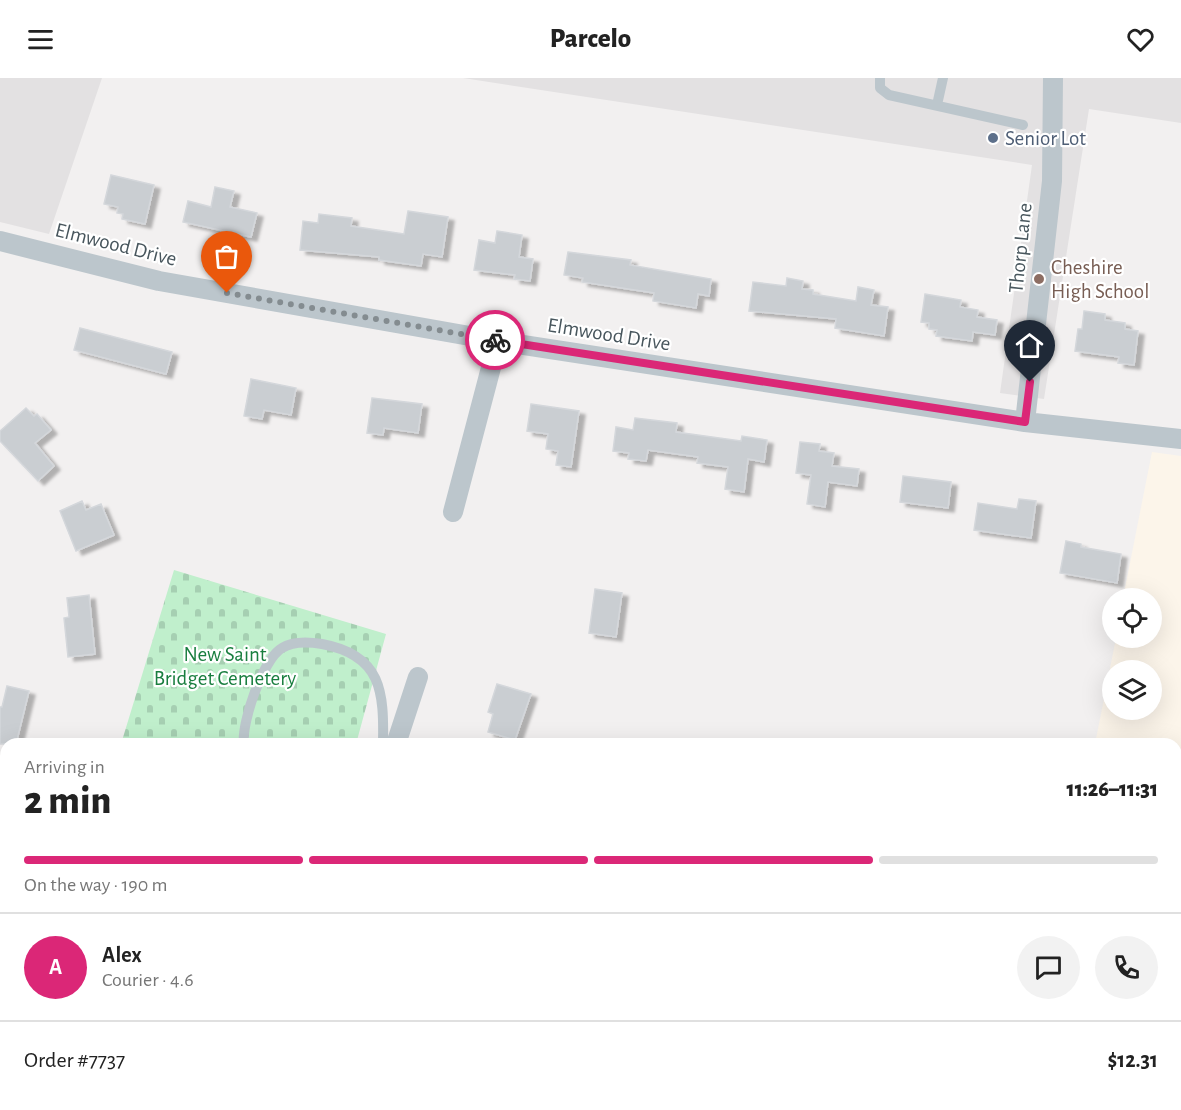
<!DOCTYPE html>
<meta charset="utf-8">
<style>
body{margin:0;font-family:"Alegreya Sans",sans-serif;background:#f2f2f2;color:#222;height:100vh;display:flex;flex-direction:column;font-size:22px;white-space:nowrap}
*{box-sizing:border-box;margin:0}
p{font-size:20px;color:#767676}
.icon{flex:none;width:33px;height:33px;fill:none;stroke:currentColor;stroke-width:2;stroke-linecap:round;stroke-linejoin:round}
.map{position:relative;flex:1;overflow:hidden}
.sheet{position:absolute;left:0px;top:660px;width:1182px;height:372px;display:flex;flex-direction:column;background:#fff;border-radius:18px 18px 0 0;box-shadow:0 6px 24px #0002}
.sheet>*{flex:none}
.tools{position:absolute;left:1102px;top:510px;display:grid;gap:12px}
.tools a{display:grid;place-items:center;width:60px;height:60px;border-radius:50%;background:#fff;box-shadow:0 6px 24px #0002;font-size:30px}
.pin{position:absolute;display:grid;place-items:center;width:51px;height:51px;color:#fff;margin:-62px -26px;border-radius:50% 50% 50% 0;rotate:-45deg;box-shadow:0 0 6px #0007}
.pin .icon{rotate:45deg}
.courier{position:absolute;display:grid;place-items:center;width:60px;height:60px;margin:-30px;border:4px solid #db2777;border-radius:50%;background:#fff;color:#222;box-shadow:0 2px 8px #0007}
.headline em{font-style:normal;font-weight:800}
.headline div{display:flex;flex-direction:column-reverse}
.headline{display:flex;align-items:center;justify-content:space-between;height:102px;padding:0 24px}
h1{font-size:39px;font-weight:800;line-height:45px}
.bar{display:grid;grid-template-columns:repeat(4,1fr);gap:9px 6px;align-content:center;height:72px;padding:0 24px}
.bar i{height:8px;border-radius:4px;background:#e0e0e0}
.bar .current{background:#db2777}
.bar p{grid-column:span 4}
.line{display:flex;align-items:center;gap:15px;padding:0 24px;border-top:2px solid #e0e0e0}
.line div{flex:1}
.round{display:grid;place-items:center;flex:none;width:63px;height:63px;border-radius:32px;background:#f2f2f2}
header{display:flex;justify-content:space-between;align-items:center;height:78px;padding:0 24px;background:#fff;font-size:27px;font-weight:800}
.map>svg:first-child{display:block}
.commercial{fill:#fcf5ea;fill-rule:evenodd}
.education{fill:#e3e1e2}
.cemetery{fill:url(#cemetery-stones)}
.building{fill:#caced2;stroke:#d4d7db;stroke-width:1.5;filter:url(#shadow)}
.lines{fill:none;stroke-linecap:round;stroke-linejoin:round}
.lane{stroke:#bcc6cc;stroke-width:10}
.street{stroke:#bcc6cc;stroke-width:20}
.done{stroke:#848c90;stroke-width:6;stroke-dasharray:0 10.8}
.route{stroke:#db2777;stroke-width:8}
.service-dot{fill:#5c6f8a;stroke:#fff;stroke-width:2}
.education-dot{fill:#8d6e63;stroke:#fff;stroke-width:2}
.labels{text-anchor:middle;stroke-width:4.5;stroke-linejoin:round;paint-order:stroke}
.service-label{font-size:21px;fill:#4e5e75;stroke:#fff;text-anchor:start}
.street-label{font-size:21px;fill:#48565d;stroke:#fff}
.education-label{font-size:21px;fill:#785e54;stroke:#fff;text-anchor:start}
.park-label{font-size:21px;fill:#197e3f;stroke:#fff}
</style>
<header><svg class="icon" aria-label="menu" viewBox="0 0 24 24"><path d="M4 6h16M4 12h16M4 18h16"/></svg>Parcelo<svg class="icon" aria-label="heart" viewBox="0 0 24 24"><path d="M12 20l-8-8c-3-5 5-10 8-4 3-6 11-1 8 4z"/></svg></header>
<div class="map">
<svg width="1181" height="1032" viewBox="0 0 1181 1032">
<defs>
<pattern id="cemetery-stones" width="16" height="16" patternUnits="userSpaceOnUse" patternTransform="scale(1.5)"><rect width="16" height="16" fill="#c0efcc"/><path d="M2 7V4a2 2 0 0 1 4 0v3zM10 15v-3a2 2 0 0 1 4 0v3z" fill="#a6cfb2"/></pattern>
<filter id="shadow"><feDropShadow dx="6" dy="4" stdDeviation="1.5" flood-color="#0004"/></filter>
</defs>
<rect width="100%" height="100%" fill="#f2f0f0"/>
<!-- commercial -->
<path class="commercial" d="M1152 374 1181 378V1032H1087V1026H1176V666H1095L1116 560H1152V520H1123ZM1113 592H1152V632H1113Z"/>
<!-- education -->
<path class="education" d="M0 0H102L49 156 0 144Z
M463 0H1181V45L1089 31 1044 321 1000 315 1032 87Z"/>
<!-- cemetery -->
<path class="cemetery" d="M174 492 386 556 356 666H121Z
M10 1026H257L256 1032H8Z"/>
<!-- building -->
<path class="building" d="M111 97 154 107 145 146 122 141 123 136 117 135 118 129 104 126Z
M215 109 234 113 230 129 257 135 251 159 183 144 188 123 211 129Z
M408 133 448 139 442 179 423 176 421 188 379 182V179L300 172 303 143 318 145 319 136 352 140 351 148 404 156Z
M497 153 522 157 519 179 533 181 530 203 514 201 515 197 474 192 479 162 495 165Z
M568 174 631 182 630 187 711 201 709 218 698 216 696 230 653 223 654 215 582 204 583 200 564 197Z
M787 200 803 203 802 211 813 212V216L856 223 858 209 874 212 871 227 888 229 884 258 835 250 836 241 749 233 753 204 786 208Z
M925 216 961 222 960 229 978 232 977 239 997 242 995 257 973 254 972 263 936 258 937 252 929 251V245L921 244Z
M1084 233 1105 236V242L1125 245V251L1138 253 1134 287 1118 285 1119 279 1075 273 1078 251H1082Z
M80 250 172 274 166 296 74 272Z
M251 301 296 310 291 337 264 332 262 341 244 338Z
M372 320 422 326 418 355 384 350 383 357 367 355Z
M531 326 579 333 571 389 556 387 558 373 546 371 548 356 527 353Z
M26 330 34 338 37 336 51 352 35 365 54 388 38 403 0 363V353Z
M635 340 677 345 676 354 741 363 742 358 767 362 764 384 748 381 744 414 725 411 728 389 697 385 698 379 648 372 646 383 628 381 629 375 613 373 616 349 633 352Z
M800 364 820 366 819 373 834 375 832 388 859 391 857 408 828 404 825 429 807 426 811 397 796 395Z
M903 398 951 404 948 430 900 424Z
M1019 421 1036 423 1031 460 974 452 978 425 1017 431Z
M82 423 86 432 101 426 114 457 76 473 60 433Z
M1066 463 1081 466V469L1121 476 1117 505 1060 495Z
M595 511 622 515 616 559 589 555Z
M89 517 95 576 68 579 64 540 69 539 67 520Z
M497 606 531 616 515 662 488 654 493 636 488 634Z
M7 608 29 613 16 666H0V629H2Z"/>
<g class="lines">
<!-- lane -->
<path class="lane" d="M880 0V10L889 17 1023 47
M937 27 943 0
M244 666C241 645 263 581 282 570 293 563 310 564 322 566 382 577 384 614 383 666
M1176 834 1181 830
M133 1032 135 1026
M1123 1032 1124 1026"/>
<!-- street -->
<path class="street" d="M0 163 159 203 498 263 1025 344 1181 361
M1025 344 1052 103 1053 0
M453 434 498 263
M396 666 418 599
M936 1026 937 1032
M286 1032 287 1026"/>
</g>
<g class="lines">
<!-- done -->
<path class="done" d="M227 215 495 262"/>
<!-- route -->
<path class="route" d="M495 262 1025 344 1030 304"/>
</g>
<!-- markers -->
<circle class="service-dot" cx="993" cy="60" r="6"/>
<circle class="education-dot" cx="1039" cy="201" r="6"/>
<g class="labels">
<!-- service labels -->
<g class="service-label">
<text x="1005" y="67">Senior Lot</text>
</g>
<!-- street labels -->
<g class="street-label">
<text transform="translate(116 166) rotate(14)" y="7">Elmwood Drive</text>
<text transform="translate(1020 170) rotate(-84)" y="7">Thorp Lane</text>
<text transform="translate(609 256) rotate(9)" y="7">Elmwood Drive</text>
</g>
<!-- education labels -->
<g class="education-label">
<text x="1051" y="196">Cheshire<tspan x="1051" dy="24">High School</tspan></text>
</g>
<!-- park labels -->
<g class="park-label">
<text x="225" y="583">New Saint<tspan x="225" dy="24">Bridget Cemetery</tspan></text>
</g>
</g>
</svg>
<div class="tools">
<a><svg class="icon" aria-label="locate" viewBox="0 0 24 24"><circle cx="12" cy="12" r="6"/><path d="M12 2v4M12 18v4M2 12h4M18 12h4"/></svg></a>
<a><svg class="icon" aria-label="layers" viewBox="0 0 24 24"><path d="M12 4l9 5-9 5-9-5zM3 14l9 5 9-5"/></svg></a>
</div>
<div class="pin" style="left:227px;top:215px;background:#ea580c"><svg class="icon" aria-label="bag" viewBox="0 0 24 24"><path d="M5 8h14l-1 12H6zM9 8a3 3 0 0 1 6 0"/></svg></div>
<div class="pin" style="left:1030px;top:304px;background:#1f2937"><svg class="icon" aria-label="home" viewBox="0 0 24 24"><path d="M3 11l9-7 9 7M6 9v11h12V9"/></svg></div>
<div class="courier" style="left:495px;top:262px"><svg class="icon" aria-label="bike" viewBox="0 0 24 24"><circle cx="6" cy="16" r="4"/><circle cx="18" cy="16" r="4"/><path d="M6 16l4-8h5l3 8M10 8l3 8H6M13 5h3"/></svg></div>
<section class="sheet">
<div class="headline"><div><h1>2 min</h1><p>Arriving in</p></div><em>11:26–11:31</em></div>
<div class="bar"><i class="current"></i><i class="current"></i><i class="current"></i><i></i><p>On the way · 190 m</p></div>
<div class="line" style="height:108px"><b class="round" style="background:#db2777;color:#fff">A</b><div><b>Alex</b><p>Courier · 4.6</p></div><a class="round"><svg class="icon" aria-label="chat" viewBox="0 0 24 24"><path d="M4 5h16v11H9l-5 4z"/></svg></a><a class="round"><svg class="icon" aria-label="phone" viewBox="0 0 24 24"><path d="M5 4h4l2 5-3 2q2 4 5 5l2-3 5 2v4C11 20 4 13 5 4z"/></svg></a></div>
<div class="line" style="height:78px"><div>Order #7737</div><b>$12.31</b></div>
</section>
</div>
